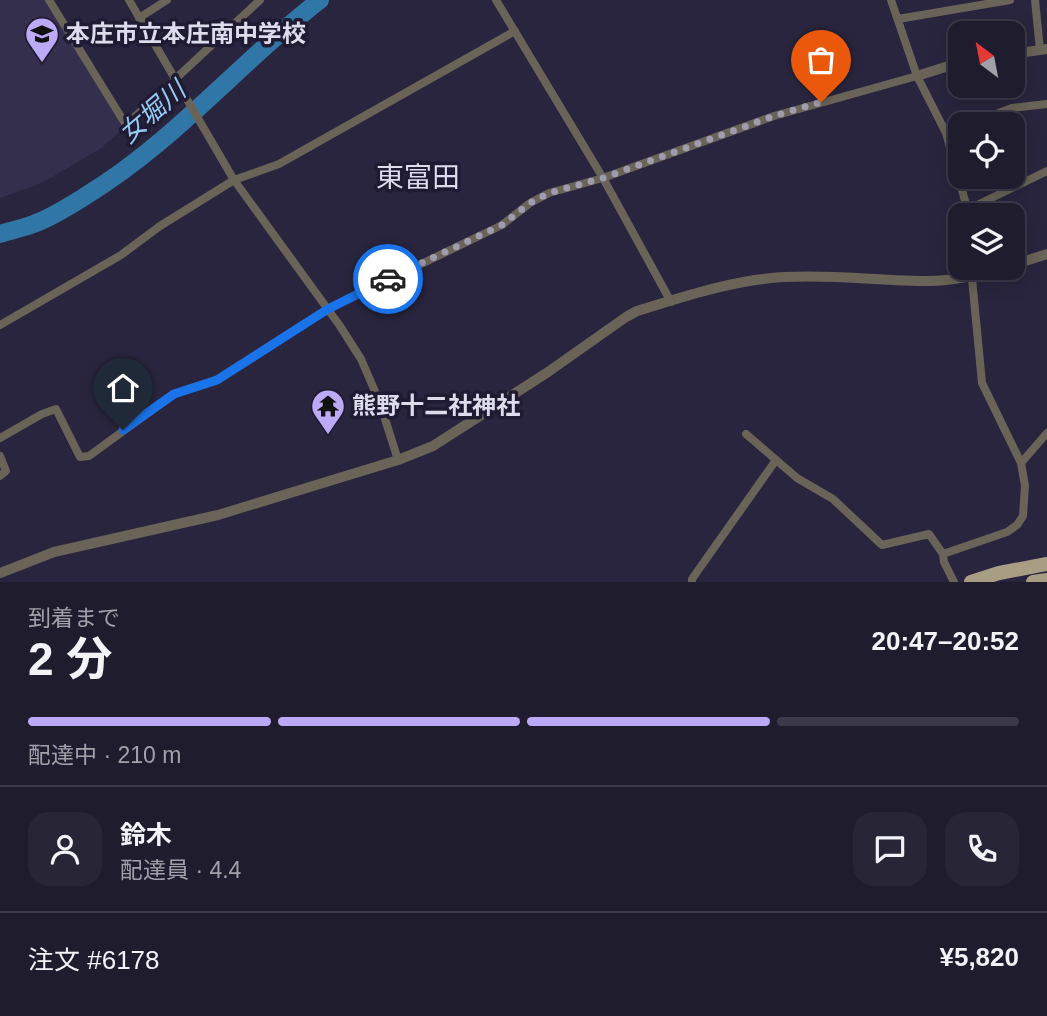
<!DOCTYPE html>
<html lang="ja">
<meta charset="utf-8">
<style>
body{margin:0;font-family:Arial,"Noto Sans JP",sans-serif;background:#272536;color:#f1f3f6;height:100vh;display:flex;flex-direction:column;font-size:26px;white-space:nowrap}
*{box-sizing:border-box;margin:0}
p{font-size:23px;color:#a1a1aa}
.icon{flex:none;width:38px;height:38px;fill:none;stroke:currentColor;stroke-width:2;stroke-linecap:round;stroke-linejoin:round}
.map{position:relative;height:582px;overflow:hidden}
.details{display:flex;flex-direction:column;background:#1f1c2e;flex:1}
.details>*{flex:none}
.needle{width:46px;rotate:328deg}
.tools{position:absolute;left:948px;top:21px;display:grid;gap:14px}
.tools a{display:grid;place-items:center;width:77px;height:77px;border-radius:14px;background:#1f1c2e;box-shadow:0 4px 18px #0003,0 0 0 2px #3c3a4a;font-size:35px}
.pin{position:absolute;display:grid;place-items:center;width:60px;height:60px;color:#fff;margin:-72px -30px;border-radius:50% 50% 50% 0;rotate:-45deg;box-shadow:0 0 7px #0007}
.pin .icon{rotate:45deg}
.courier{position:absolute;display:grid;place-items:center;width:70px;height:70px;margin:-35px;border:5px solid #1a73e8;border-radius:50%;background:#fff;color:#222;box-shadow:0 2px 9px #0007}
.headline em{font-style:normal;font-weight:700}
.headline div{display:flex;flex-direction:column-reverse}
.headline{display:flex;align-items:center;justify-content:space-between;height:119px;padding:0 28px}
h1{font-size:46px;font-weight:700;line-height:52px}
.bar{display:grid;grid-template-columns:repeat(4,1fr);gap:10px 7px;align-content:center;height:84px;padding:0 28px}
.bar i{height:9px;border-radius:5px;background:#3c3a4a}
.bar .active{background:#bcaaf6}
.bar p{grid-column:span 4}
.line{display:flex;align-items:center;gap:18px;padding:0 28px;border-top:2px solid #3c3a4a}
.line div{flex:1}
.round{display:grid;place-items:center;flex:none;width:74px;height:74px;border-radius:21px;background:#272536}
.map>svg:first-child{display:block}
.built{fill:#332f4d}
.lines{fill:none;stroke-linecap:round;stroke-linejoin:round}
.river{stroke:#3077a7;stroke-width:18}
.minor{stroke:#696457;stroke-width:8}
.tertiary{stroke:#696457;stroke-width:10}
.primary{stroke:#a89e84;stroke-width:14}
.done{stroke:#9e9caf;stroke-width:7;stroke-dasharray:0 12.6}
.route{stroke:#1a73e8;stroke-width:9}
.labels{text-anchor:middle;stroke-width:7;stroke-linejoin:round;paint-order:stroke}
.poi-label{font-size:24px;font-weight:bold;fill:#dddcec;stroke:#1f1b33;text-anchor:start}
.water-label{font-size:26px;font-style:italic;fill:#95cbf3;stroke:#1f1b33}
.quarter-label{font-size:28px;fill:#dddcec;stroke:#1f1b33}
</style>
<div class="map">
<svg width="1047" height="582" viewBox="0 0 1047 582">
<rect width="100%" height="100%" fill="#29253e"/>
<!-- built -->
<path class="built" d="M0 0H46L124 128 100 149 42 183 0 198Z"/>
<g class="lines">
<!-- river -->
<path class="river" d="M0 234C12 230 24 228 36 223 54 216 71 205 87 195 174 142 240 62 320 0"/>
<!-- minor -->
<path class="minor" d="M49 0 126 125 260 0
M129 0 234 180 340 326 361 359 380 403 398 460
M496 0 603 178 671 302
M891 0 917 76 946 133 969 215
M1035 0 1040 50
M139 18 167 0
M898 19 1010 0
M970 124 1012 108 1047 104
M946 133 961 128
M969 209 1047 171
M0 325 121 255 160 226 234 180 279 164 515 31
M746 434 797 478 833 499 882 545 929 534 943 554 944 562 954 582
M0 438 42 414 56 409 80 457 89 456 174 394 217 380 328 309 502 225 530 203 549 193 603 178 774 116 917 76
M0 456 6 471 0 476
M1021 463 1047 433
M943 554 1007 532 1017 525 1023 516 1025 486 1021 463 982 383 971 268
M692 582V579L776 460"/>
<!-- tertiary -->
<path class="tertiary" d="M1013 54 1047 49
M917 76 961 62
M1013 265 1047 254
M0 573 54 552 218 515 398 460 433 446 548 372 626 317 637 311C686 296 733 280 784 277 833 274 881 281 929 281 954 281 980 274 1003 268"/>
<!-- primary -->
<path class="primary" d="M971 582 999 573 1047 564
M1033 582 1047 580"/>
</g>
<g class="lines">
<!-- done -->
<path class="done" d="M388 279 502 225 530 203 549 193 603 178 774 116 821 102"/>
<!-- route -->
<path class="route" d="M123 430 174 394 217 380 328 309 388 279"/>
</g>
<!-- icons -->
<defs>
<g id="school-pin" transform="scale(1.75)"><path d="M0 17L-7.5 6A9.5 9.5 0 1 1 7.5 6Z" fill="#bcaaf6" stroke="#1f1b33"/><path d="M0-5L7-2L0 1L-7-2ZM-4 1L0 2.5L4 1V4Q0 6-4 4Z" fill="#111"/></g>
<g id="temple-pin" transform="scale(1.75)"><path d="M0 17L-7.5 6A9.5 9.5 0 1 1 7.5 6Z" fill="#bcaaf6" stroke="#1f1b33"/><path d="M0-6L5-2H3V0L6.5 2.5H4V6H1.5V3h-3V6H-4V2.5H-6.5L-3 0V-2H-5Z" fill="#111"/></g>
</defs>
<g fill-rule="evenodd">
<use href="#school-pin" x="42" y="34"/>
<use href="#temple-pin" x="328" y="406"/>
</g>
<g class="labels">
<!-- poi labels -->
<g class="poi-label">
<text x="66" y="42">本庄市立本庄南中学校</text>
<text x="352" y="414">熊野十二社神社</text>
</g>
<!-- water labels -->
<g class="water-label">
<text transform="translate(152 112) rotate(-41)" y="9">女堀川</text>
</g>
<!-- quarter labels -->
<g class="quarter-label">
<text x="418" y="187">東富田</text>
</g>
</g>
</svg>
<div class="tools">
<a><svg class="needle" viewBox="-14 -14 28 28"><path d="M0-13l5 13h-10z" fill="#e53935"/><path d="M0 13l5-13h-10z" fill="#a1a1aa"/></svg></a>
<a><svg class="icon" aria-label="locate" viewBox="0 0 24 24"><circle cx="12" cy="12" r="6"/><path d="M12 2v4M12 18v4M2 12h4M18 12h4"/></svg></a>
<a><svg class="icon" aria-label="layers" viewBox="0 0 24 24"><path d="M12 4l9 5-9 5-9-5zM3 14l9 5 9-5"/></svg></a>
</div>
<div class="pin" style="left:821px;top:102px;background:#ea580c"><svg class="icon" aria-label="bag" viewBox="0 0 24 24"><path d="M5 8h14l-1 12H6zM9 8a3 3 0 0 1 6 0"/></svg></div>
<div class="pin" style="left:123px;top:430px;background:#1f2937"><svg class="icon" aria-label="home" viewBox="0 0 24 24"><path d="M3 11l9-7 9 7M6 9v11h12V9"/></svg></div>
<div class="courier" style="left:388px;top:279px"><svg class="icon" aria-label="car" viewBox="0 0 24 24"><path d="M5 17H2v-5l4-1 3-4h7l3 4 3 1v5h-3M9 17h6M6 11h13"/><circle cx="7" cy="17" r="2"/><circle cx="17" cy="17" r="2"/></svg></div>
</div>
<section class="details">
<div class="headline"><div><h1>2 分</h1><p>到着まで</p></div><em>20:47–20:52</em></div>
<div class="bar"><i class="active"></i><i class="active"></i><i class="active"></i><i></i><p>配達中 · 210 m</p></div>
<div class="line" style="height:126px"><a class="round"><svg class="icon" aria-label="person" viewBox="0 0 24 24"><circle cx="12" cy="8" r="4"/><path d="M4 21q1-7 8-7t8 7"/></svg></a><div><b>鈴木</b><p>配達員 · 4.4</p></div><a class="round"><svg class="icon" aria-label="chat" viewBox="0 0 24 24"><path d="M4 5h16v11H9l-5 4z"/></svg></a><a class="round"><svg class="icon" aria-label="phone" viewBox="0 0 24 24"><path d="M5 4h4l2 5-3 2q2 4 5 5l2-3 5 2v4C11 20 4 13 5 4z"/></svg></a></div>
<div class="line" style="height:91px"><div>注文 #6178</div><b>¥5,820</b></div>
</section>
